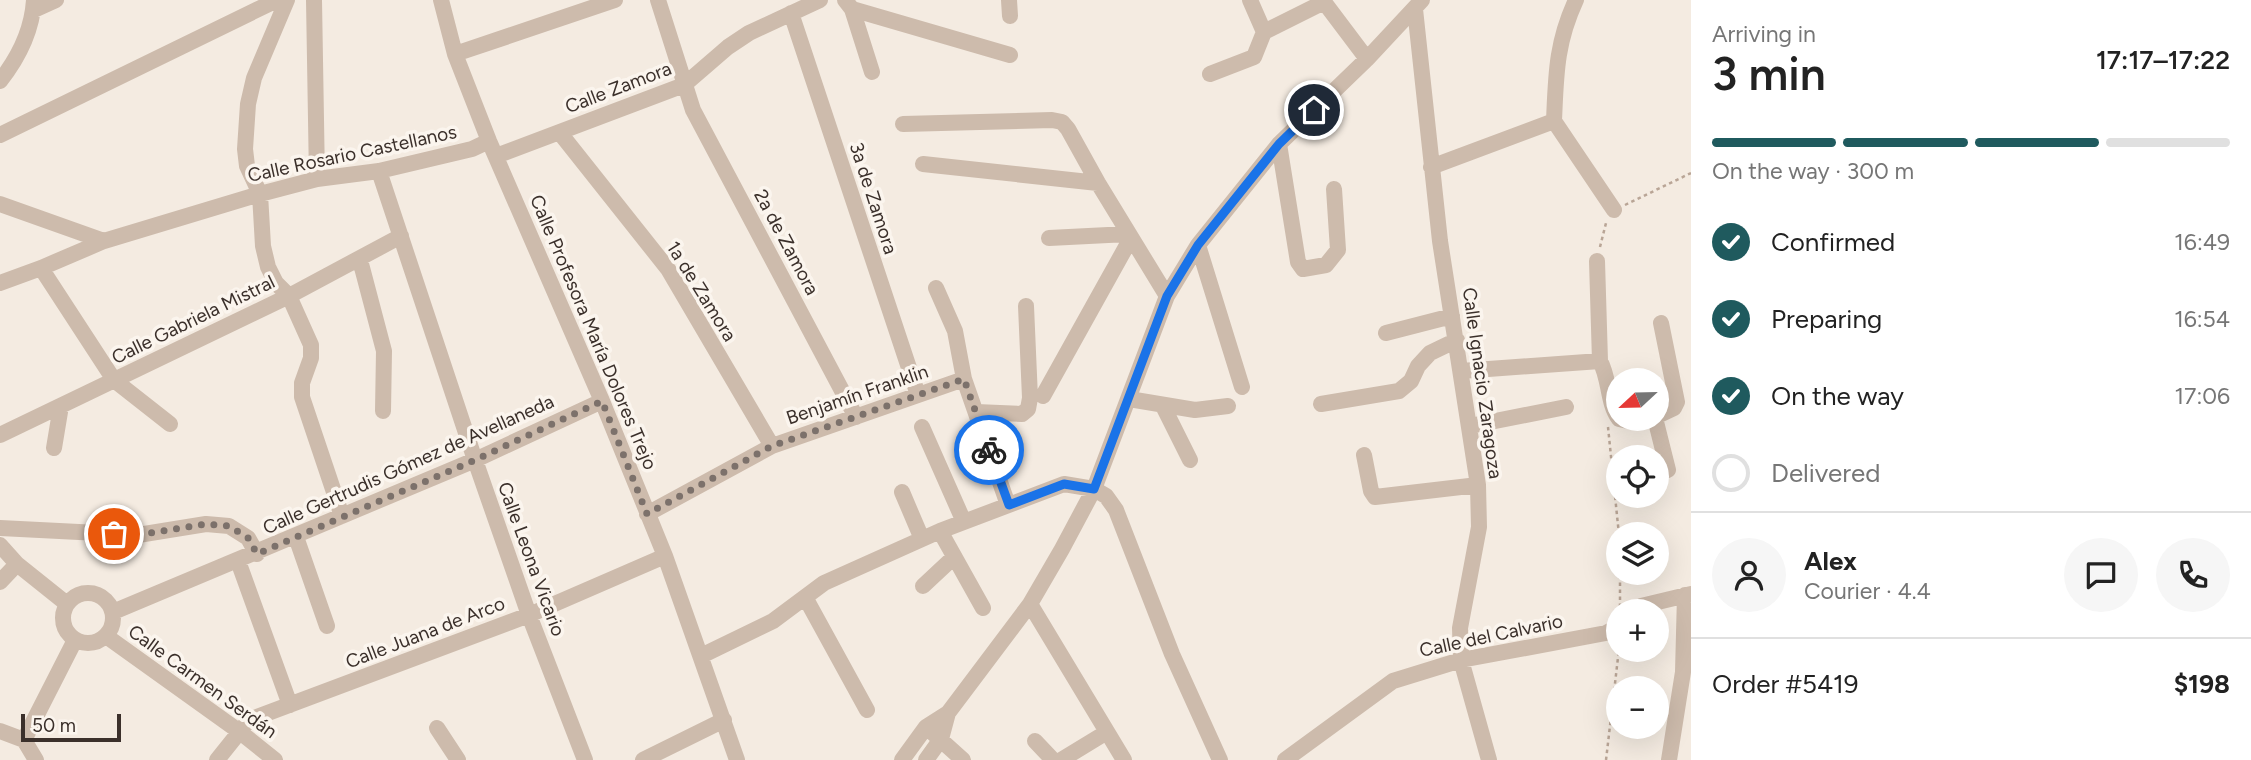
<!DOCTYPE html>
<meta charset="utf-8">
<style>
body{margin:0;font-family:Figtree,sans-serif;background:#f6f6f6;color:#222;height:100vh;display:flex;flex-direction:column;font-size:26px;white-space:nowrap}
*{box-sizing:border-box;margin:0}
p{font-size:23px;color:#767676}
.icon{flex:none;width:38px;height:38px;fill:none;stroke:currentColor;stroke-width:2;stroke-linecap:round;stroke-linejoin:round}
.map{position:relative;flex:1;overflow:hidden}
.panel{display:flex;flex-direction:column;background:#fff;width:560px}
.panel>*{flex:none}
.needle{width:46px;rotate:248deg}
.fabs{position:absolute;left:1606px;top:368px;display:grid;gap:14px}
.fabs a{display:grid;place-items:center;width:63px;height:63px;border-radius:50%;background:#fff;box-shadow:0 7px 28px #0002;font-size:35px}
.scale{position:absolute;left:21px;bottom:18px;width:100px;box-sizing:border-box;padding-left:7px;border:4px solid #3b302b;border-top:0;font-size:19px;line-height:24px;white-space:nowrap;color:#3b302b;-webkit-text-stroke:5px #fbf5ee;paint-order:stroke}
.pin{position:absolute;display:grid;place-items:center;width:60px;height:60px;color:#fff;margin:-30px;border:4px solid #fff;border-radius:50%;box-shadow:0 2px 7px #0007}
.courier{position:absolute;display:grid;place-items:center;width:70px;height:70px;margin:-35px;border:5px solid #1a73e8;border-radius:50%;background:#fff;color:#222;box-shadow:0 2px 9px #0007}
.summary em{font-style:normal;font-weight:600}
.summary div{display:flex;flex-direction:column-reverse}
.summary{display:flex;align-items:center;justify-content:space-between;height:119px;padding:0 21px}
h1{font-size:46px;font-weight:600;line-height:52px}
.bar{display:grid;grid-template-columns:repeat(4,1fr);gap:10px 7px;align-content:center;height:84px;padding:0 21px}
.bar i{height:9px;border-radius:5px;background:#e0e0e0}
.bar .selected{background:#1f5a5e}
.bar p{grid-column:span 4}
.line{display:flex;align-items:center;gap:18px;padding:0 21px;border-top:2px solid #e0e0e0}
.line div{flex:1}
.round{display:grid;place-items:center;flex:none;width:74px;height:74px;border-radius:37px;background:#f6f6f6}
ol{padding:0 21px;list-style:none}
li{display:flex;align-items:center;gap:21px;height:77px}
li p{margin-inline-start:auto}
li .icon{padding:7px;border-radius:50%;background:#1f5a5e;color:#fff;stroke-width:4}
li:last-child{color:#767676}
li i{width:38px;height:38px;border:4px solid #e0e0e0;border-radius:50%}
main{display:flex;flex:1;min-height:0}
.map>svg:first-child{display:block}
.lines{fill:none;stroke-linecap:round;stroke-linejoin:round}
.path{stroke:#b9a596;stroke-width:2.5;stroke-dasharray:3.5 3.5;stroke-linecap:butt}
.minor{stroke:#cdbbac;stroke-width:16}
.done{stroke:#7c716b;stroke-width:7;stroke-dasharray:0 12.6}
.route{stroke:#1a73e8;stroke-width:9}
.labels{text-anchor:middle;stroke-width:7;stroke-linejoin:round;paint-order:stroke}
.street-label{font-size:19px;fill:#3b302b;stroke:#fbf5ee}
</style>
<main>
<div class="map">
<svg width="1691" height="760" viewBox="0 0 1691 760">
<rect width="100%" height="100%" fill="#f4ebe1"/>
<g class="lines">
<!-- path -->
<path class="path" d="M1625 205 1691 173
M1600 247 1606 223
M1608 427 1619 535
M1620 607V572
M1606 760 1619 649"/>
<!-- minor -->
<path class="minor" d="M287 0 254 78 248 104 245 149 247 166 260 194 263 246 268 267 276 283 289 296 311 345V358L302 383V397L342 516
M314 0 317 179
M441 0 455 54 489 141 602 401 665 556 737 760
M658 0 693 110 856 417
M845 0 852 9 872 72
M1009 0 1010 16
M1250 0 1264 32
M1324 2 1367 59
M852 9 1010 55
M1415 9 1440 241 1478 485 1479 527 1460 628 1461 660 1489 760
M34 10 56 0
M791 13 918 395
M1264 32 1324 2
M455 54 615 0
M1210 74 1254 57 1264 32
M0 81C19 57 32 31 34 0
M1554 121C1556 75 1556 43 1576 0
M1554 121 1614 210
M903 124 1052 120 1062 122 1068 129 1098 183 1167 296
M560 133 668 269 772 446
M0 135 277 0
M1279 144 1298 262 1303 269 1326 265 1338 250 1334 189
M496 156 684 85 728 47 749 33 820 0
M923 164 1098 183
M1431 167 1554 121
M379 171 475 460 529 615 585 760
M0 204 104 241
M1049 238 1128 234
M1198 245 1242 387
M360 260 384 351 383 411
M1597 261 1600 361C1610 379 1607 403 1619 419L1628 421 1649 418
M41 268 114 380 170 424
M0 283 41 268 104 241 260 194 317 179 379 171 472 149 489 141
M936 288 955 331 964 379 1008 505
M1386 333 1452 316
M1461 371 1600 361
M1043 396 1131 238
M1129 399 1195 410 1228 406
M1321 404 1399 391 1411 381 1418 366 1430 353 1457 340
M1163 406 1190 460
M976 412 1022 414 1028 409 1030 398 1026 306
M1657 416 1674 408 1677 402 1661 323
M1655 418 1668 470
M1470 426 1566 407
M922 427 964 522
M0 435 289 296 401 236
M54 448 61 406
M1364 455 1371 491 1375 497 1478 485
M902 492 922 539
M647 514 772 446 964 379
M0 528 138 535 206 524 229 526 248 538 257 554
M940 531 983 608
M296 537 327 626
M0 545 17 564 67 604
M238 561 290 705
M0 582 17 564
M923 586 954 557
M63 618a25 25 0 1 1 50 0a25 25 0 1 1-50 0Z
M805 597 867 710
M1030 604 1124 760
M1635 611 1641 606 1691 594
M113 612 475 460 602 401
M106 636 240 732 275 760
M701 656 773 621 824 583 940 531 1064 484 1094 489 1106 496 1116 510 1172 654 1220 760
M437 728 458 760
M0 731 24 740
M933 733 963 760
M1035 741 1053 760
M36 760 24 740 75 640
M217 760 249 720 529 615 665 556
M643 760 724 720
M902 760 926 727 948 713 1030 604 1062 549 1094 489 1167 296 1198 245 1279 144 1367 59 1422 0
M926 760 941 739 948 713
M1061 760 1107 732
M1285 760 1393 681 1461 660 1606 633 1619 626
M1669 760 1683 672 1685 595"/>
</g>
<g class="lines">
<!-- done -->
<path class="done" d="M114 534 138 535 206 524 229 526 248 538 257 554 475 460 602 401 647 514 772 446 964 379 989 450"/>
<!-- route -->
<path class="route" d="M989 450 1009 505 1064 484 1094 489 1167 296 1198 245 1279 144 1314 110"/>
</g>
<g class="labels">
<!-- street labels -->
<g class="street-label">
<text transform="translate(618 87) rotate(-21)" y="7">Calle Zamora</text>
<text transform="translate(352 153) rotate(-12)" y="7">Calle Rosario Castellanos</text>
<text transform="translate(874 198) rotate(72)" y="7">3a de Zamora</text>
<text transform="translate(787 242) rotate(62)" y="7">2a de Zamora</text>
<text transform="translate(702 291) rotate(58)" y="7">1a de Zamora</text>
<text transform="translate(193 319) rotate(-26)" y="7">Calle Gabriela Mistral</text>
<text transform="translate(594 332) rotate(67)" y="7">Calle Profesora María Dolores Trejo</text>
<text transform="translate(1483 383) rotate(82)" y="7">Calle Ignacio Zaragoza</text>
<text transform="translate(857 394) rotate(-19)" y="7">Benjamín Franklin</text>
<text transform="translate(408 464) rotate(-24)" y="7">Calle Gertrudis Gómez de Avellaneda</text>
<text transform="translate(532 559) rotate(70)" y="7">Calle Leona Vicario</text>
<text transform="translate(425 632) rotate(-21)" y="7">Calle Juana de Arco</text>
<text transform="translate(1491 635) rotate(-12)" y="7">Calle del Calvario</text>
<text transform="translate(203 681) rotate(36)" y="7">Calle Carmen Serdán</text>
</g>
</g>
</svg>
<div class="fabs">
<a><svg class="needle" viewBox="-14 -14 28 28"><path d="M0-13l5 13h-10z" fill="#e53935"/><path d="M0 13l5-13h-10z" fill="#767676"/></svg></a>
<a><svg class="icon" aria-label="locate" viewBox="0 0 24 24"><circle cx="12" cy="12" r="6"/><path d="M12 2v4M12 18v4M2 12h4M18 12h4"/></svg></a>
<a><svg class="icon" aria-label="layers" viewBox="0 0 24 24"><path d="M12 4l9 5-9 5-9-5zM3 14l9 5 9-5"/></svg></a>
<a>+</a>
<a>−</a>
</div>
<div class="scale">50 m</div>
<div class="pin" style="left:114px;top:534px;background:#ea580c"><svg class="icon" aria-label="bag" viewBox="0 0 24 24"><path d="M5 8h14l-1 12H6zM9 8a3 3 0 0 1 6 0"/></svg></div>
<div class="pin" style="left:1314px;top:110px;background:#1f2937"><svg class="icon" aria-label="home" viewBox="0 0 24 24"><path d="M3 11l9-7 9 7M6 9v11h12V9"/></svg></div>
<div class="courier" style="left:989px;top:450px"><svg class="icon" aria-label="bike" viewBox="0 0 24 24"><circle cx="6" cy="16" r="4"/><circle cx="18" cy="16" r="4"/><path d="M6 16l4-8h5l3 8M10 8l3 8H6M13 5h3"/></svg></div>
</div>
<section class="panel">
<div class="summary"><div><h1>3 min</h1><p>Arriving in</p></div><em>17:17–17:22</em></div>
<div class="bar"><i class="selected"></i><i class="selected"></i><i class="selected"></i><i></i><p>On the way · 300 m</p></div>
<ol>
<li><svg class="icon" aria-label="check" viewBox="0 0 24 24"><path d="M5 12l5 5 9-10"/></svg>Confirmed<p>16:49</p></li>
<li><svg class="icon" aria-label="check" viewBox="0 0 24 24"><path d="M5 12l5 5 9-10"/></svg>Preparing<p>16:54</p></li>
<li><svg class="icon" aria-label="check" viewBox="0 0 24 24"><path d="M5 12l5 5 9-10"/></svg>On the way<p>17:06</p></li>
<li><i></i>Delivered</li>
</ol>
<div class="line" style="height:126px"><a class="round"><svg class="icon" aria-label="person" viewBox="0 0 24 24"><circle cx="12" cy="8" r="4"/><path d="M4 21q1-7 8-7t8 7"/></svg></a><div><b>Alex</b><p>Courier · 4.4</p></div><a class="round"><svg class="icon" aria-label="chat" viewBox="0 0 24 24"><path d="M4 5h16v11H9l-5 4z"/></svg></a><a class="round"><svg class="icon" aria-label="phone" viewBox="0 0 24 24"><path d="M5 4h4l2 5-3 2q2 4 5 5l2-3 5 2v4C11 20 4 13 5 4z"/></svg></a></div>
<div class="line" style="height:91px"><div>Order #5419</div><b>$198</b></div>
</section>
</main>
